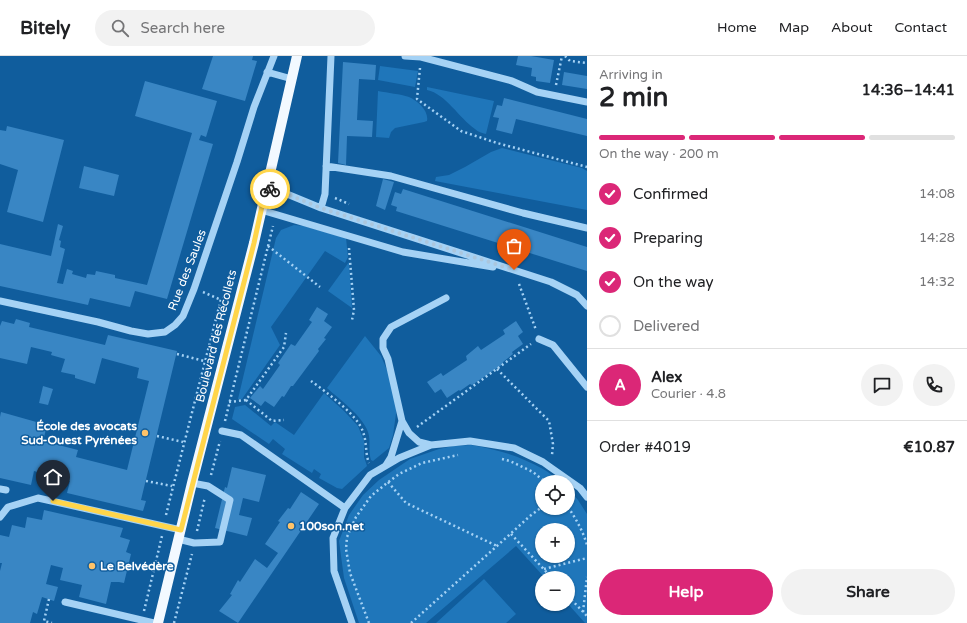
<!DOCTYPE html>
<meta charset="utf-8">
<style>
body{margin:0;font-family:"Varela Round",sans-serif;background:#f2f2f2;color:#202124;height:100vh;display:flex;flex-direction:column;font-size:15px;white-space:nowrap}
*{box-sizing:border-box;margin:0}
p{font-size:13px;color:#757577}
.icon{flex:none;width:22px;height:22px;fill:none;stroke:currentColor;stroke-width:2;stroke-linecap:round;stroke-linejoin:round}
.map{position:relative;flex:1;overflow:hidden}
.drawer{display:flex;flex-direction:column;background:#fff;width:380px}
.drawer>*{flex:none}
.fabs{position:absolute;left:535px;top:419px;display:grid;gap:8px}
.fabs a{display:grid;place-items:center;width:40px;height:40px;border-radius:50%;background:#fff;box-shadow:0 1px 3px #0004;font-size:20px}
.pin{position:absolute;display:grid;place-items:center;width:34px;height:34px;color:#fff;margin:-41px -17px;border-radius:50% 50% 50% 0;rotate:-45deg;box-shadow:0 0 4px #0007}
.pin .icon{rotate:45deg}
.courier{position:absolute;display:grid;place-items:center;width:40px;height:40px;margin:-20px;border:3px solid #ffd54a;border-radius:50%;background:#fff;color:#222;box-shadow:0 1px 5px #0007}
.overview em{font-style:normal;font-weight:700}
.overview div{display:flex;flex-direction:column-reverse}
.overview{display:flex;align-items:center;justify-content:space-between;height:68px;padding:0 12px}
h1{font-size:26px;font-weight:700;line-height:30px}
.bar{display:grid;grid-template-columns:repeat(4,1fr);gap:6px 4px;align-content:center;height:48px;padding:0 12px}
.bar i{height:5px;border-radius:3px;background:#e0e0e0}
.bar .current{background:#db2777}
.bar p{grid-column:span 4}
.line{display:flex;align-items:center;gap:10px;padding:0 12px;border-top:1px solid #e0e0e0}
.line div{flex:1}
.round{display:grid;place-items:center;flex:none;width:42px;height:42px;border-radius:21px;background:#f2f2f2}
ol{padding:0 12px;list-style:none}
li{display:flex;align-items:center;gap:12px;height:44px}
li p{margin-inline-start:auto}
li .icon{padding:4px;border-radius:50%;background:#db2777;color:#fff;stroke-width:4}
li:last-child{color:#757577}
li i{width:22px;height:22px;border:2px solid #e0e0e0;border-radius:50%}
.button{display:flex;gap:8px;margin-top:auto;padding:8px 12px}
.button a{flex:1;height:46px;border-radius:24px;background:#db2777;color:#fff;font-size:16px;font-weight:700;line-height:46px;text-align:center}
.button a+a{background:#f2f2f2;color:#202124}
header{display:flex;align-items:center;gap:24px;box-sizing:border-box;height:56px;padding:0 20px;background:#fff;border-bottom:1px solid #e0e0e0}
header strong{font-size:19px}
nav{display:flex;gap:22px;margin-inline-start:auto;font-size:14px}
.search{width:280px;height:36px;background:#f2f2f2;display:flex;align-items:center;gap:10px;box-sizing:border-box;padding:0 14px;border-radius:22px;color:#757577;font-size:15px}
main{display:flex;flex:1;min-height:0}
.map>svg:first-child{display:block}
.green{fill:#1f76ba;fill-rule:evenodd}
.building{fill:#3986c4}
.lines{fill:none;stroke-linecap:round;stroke-linejoin:round}
.path{stroke:#a5d2f5;stroke-width:2.5;stroke-dasharray:2 3;stroke-linecap:butt}
.minor{stroke:#a5d2f5;stroke-width:7}
.major{stroke:#f3f9ff;stroke-width:10}
.done{stroke:#abc6dd;stroke-width:4;stroke-dasharray:0 7.2}
.route{stroke:#ffd54a;stroke-width:5}
.poi-dot{fill:#ffc369;stroke:#105d9d;stroke-width:1.5}
.labels{text-anchor:middle;stroke-width:3;stroke-linejoin:round;paint-order:stroke}
.street-label{font-size:12px;fill:#fff;stroke:#105d9d}
.poi-label{font-size:12px;font-weight:bold;fill:#fff;stroke:#105d9d;text-anchor:start}
</style>
<header>
<strong>Bitely</strong>
<div class="search"><svg class="icon" aria-label="search" viewBox="0 0 24 24"><circle cx="10" cy="10" r="6"/><path d="M15 15l6 6"/></svg>Search here</div>
<nav><a>Home</a><a>Map</a><a>About</a><a>Contact</a></nav>
</header>
<main>
<div class="map">
<svg width="587" height="567" viewBox="0 0 587 567">
<rect width="100%" height="100%" fill="#105d9d"/>
<!-- green -->
<path class="green" d="M380 10 418 15 415 31 378 24Z
M427 31 494 45 486 78C482 77 478 76 475 73 459 62 446 38 427 34Z
M378 35C388 37 400 38 409 41 418 45 429 55 427 65L424 66 395 72 391 76 389 82 376 81Z
M502 92 582 112 587 115V154L435 125 436 121 449 119 465 111 491 96Z
M294 169 304 170 346 182 348 201 345 207 325 195 271 271 280 289 242 343H238L276 182 281 174Z
M349 206 352 252 328 235Z
M365 280 381 300 390 321 397 351 393 379 389 392 373 405 371 404C368 395 371 384 368 376 362 359 340 344 327 332Z
M324 337 344 355 358 370 364 385V401L367 410 342 433 337 432 319 422 321 418 314 413 312 417 282 398 285 393 273 383 269 388 232 363 235 351 245 349 271 370 275 366 294 379Z
M471 389C496 393 520 400 543 413 549 416 555 422 561 426H542V452H568V432L578 444 587 458V567H585L568 548V522H545L516 490 426 567H359L344 522 339 485 349 459 363 439 379 424 410 403 439 393 453 390ZM542 474H568V500H542Z
M484 523 516 558 506 567H436Z"/>
<!-- building -->
<path class="building" d="M213 0H253L252 4 257 5 245 45 202 33Z
M518 0H531L554 4 550 27 536 25V21L531 20 532 12 516 9Z
M343 6 376 9 375 24 359 23 357 64 373 65 372 81 347 80 346 109 338 107Z
M564 16 587 20V33L562 29Z
M145 25 217 45 206 81 201 79 199 84 213 88 167 243 135 235 130 251 90 242 88 249 0 230V188L51 200 58 168 63 170 59 184 61 185 60 191 65 193 57 227 63 228 67 213 73 215 72 218 86 222 87 218 95 219 96 215 115 219V222L147 229 192 77 135 60Z
M504 42 587 63V80L516 63 512 78 496 74 499 62 493 61 497 49 502 50Z
M7 70 64 84 43 166 7 156 18 114 0 108V74L6 75Z
M84 110 119 119 114 140 79 132Z
M383 123 394 126 385 154 376 150Z
M403 133 587 191V215L396 155 397 151 391 149 395 136 401 138Z
M317 251 328 258 324 265 332 271 324 282 326 283 318 293 319 295 293 330H291L284 341 282 340 274 351 265 345 261 350 250 342 260 330 263 333 280 309 278 307 291 288 295 290 312 266 309 264Z
M16 263 30 267 29 271 105 289 108 279 177 295 141 444 146 445 143 455 67 437 70 425 34 415 31 429 0 422V361L1 356 47 369 43 385 78 394 76 401 127 414 149 325 137 322 139 312 102 302 95 328 75 322V319L61 316 65 303 51 299 52 296 31 291 27 308 0 302V270L2 265 14 268Z
M516 265 523 276 518 280 523 288 512 296 513 298 503 306V308L472 329 470 328 460 335 459 334 447 342 441 333 435 337 427 326 441 317 443 320 467 304 466 300 478 290 481 294 505 278 503 274Z
M43 330 53 333 48 349 39 347Z
M232 411 266 419 259 446 243 442 239 459 252 462 247 480 215 472 225 431 227 432Z
M301 436 319 448 238 567 219 555 232 539 230 538 238 524 240 526 255 503 267 512 278 497 265 488 280 466 278 465 288 452 290 453Z
M44 454 123 472 120 481 130 484 126 496 131 498 124 527 119 526H111L106 548 79 541 82 529 60 524 63 512 51 509 46 528 58 531 54 545 42 541 37 558 33 556 30 567H0V515L2 507H0V479L9 481 12 469 25 472 27 461 42 464Z"/>
<g class="lines">
<!-- path -->
<path class="path" d="M565 0 570 5 587 7
M420 12 417 43 461 75 497 87 587 111
M556 29 562 0
M335 142 349 148
M268 190 320 231
M349 192 354 254 352 264
M519 228 536 274
M203 236 219 243
M177 298 204 305
M497 313 549 365 553 388 552 399
M311 325C326 336 358 359 363 376 367 386 365 397 369 407
M246 344 272 365 284 364
M229 346 246 344 284 291 286 277
M225 365 273 170
M417 371 531 288
M157 380 183 386
M502 403 510 405 533 416 545 426
M211 419 220 385
M146 425 172 430
M388 426 406 447 497 490
M568 451C576 463 583 475 587 489
M166 459 173 431 221 243 227 240
M197 475 205 441
M511 478 552 522
M544 513 587 502
M568 540 587 560
M49 543 44 565 52 567
M144 555 162 480
M583 556 587 521
M174 567 192 498
M369 567 350 517 346 493 347 481 356 461 371 440 387 427 399 418 422 407 458 399
M411 567 497 490 530 460 542 451"/>
<!-- minor -->
<path class="minor" d="M405 0 421 1 512 25 537 36 587 46
M267 16 292 23
M326 110 391 120 523 157 587 172
M266 132 287 138 321 152 551 226 577 239 587 250
M321 152 325 138 331 0
M261 154 403 196 493 211
M0 245 98 266 131 275 148 278 165 276 175 269 183 260 194 233 237 106 254 51 274 0
M539 283 553 289 587 331
M222 375 241 379 345 452
M431 389 419 386 409 377 402 365 388 303 383 292V283L391 271 446 242
M386 409 391 401 402 365
M0 433 6 434
M0 461 8 451 38 442 181 474
M178 483 194 487 220 486 230 444 208 430 192 427
M65 546 154 567
M352 567 334 515 333 482 345 452 370 419 399 402 431 389 470 385 514 392 543 406 550 411 580 432 587 441"/>
<!-- major -->
<path class="major" d="M158 567 192 427 254 187 297 0"/>
</g>
<g class="lines">
<!-- done -->
<path class="done" d="M270 133 287 138 321 152 514 214"/>
<!-- route -->
<path class="route" d="M53 445 181 474 254 187 266 132 270 133"/>
</g>
<!-- markers -->
<g class="poi-dot">
<circle cx="145" cy="377" r="4"/>
<circle cx="291" cy="470" r="4"/>
<circle cx="92" cy="510" r="4"/>
</g>
<g class="labels">
<!-- street labels -->
<g class="street-label">
<text transform="translate(187 214) rotate(-69)" y="4">Rue des Saules</text>
<text transform="translate(216 280) rotate(-76)" y="4">Boulevard des Récollets</text>
</g>
<!-- poi labels -->
<g class="poi-label">
<text x="137" y="374" text-anchor="end">École des avocats<tspan x="137" dy="14">Sud-Ouest Pyrénées</tspan></text>
<text x="299" y="474">100son.net</text>
<text x="100" y="514">Le Belvédère</text>
</g>
</g>
</svg>
<div class="fabs">
<a><svg class="icon" aria-label="locate" viewBox="0 0 24 24"><circle cx="12" cy="12" r="6"/><path d="M12 2v4M12 18v4M2 12h4M18 12h4"/></svg></a>
<a>+</a>
<a>−</a>
</div>
<div class="pin" style="left:514px;top:214px;background:#ea580c"><svg class="icon" aria-label="bag" viewBox="0 0 24 24"><path d="M5 8h14l-1 12H6zM9 8a3 3 0 0 1 6 0"/></svg></div>
<div class="pin" style="left:53px;top:445px;background:#1f2937"><svg class="icon" aria-label="home" viewBox="0 0 24 24"><path d="M3 11l9-7 9 7M6 9v11h12V9"/></svg></div>
<div class="courier" style="left:270px;top:133px"><svg class="icon" aria-label="bike" viewBox="0 0 24 24"><circle cx="6" cy="16" r="4"/><circle cx="18" cy="16" r="4"/><path d="M6 16l4-8h5l3 8M10 8l3 8H6M13 5h3"/></svg></div>
</div>
<section class="drawer">
<div class="overview"><div><h1>2 min</h1><p>Arriving in</p></div><em>14:36–14:41</em></div>
<div class="bar"><i class="current"></i><i class="current"></i><i class="current"></i><i></i><p>On the way · 200 m</p></div>
<ol>
<li><svg class="icon" aria-label="check" viewBox="0 0 24 24"><path d="M5 12l5 5 9-10"/></svg>Confirmed<p>14:08</p></li>
<li><svg class="icon" aria-label="check" viewBox="0 0 24 24"><path d="M5 12l5 5 9-10"/></svg>Preparing<p>14:28</p></li>
<li><svg class="icon" aria-label="check" viewBox="0 0 24 24"><path d="M5 12l5 5 9-10"/></svg>On the way<p>14:32</p></li>
<li><i></i>Delivered</li>
</ol>
<div class="line" style="height:72px"><b class="round" style="background:#db2777;color:#fff">A</b><div><b>Alex</b><p>Courier · 4.8</p></div><a class="round"><svg class="icon" aria-label="chat" viewBox="0 0 24 24"><path d="M4 5h16v11H9l-5 4z"/></svg></a><a class="round"><svg class="icon" aria-label="phone" viewBox="0 0 24 24"><path d="M5 4h4l2 5-3 2q2 4 5 5l2-3 5 2v4C11 20 4 13 5 4z"/></svg></a></div>
<div class="line" style="height:52px"><div>Order #4019</div><b>€10.87</b></div>
<div class="button"><a>Help</a><a>Share</a></div>
</section>
</main>
